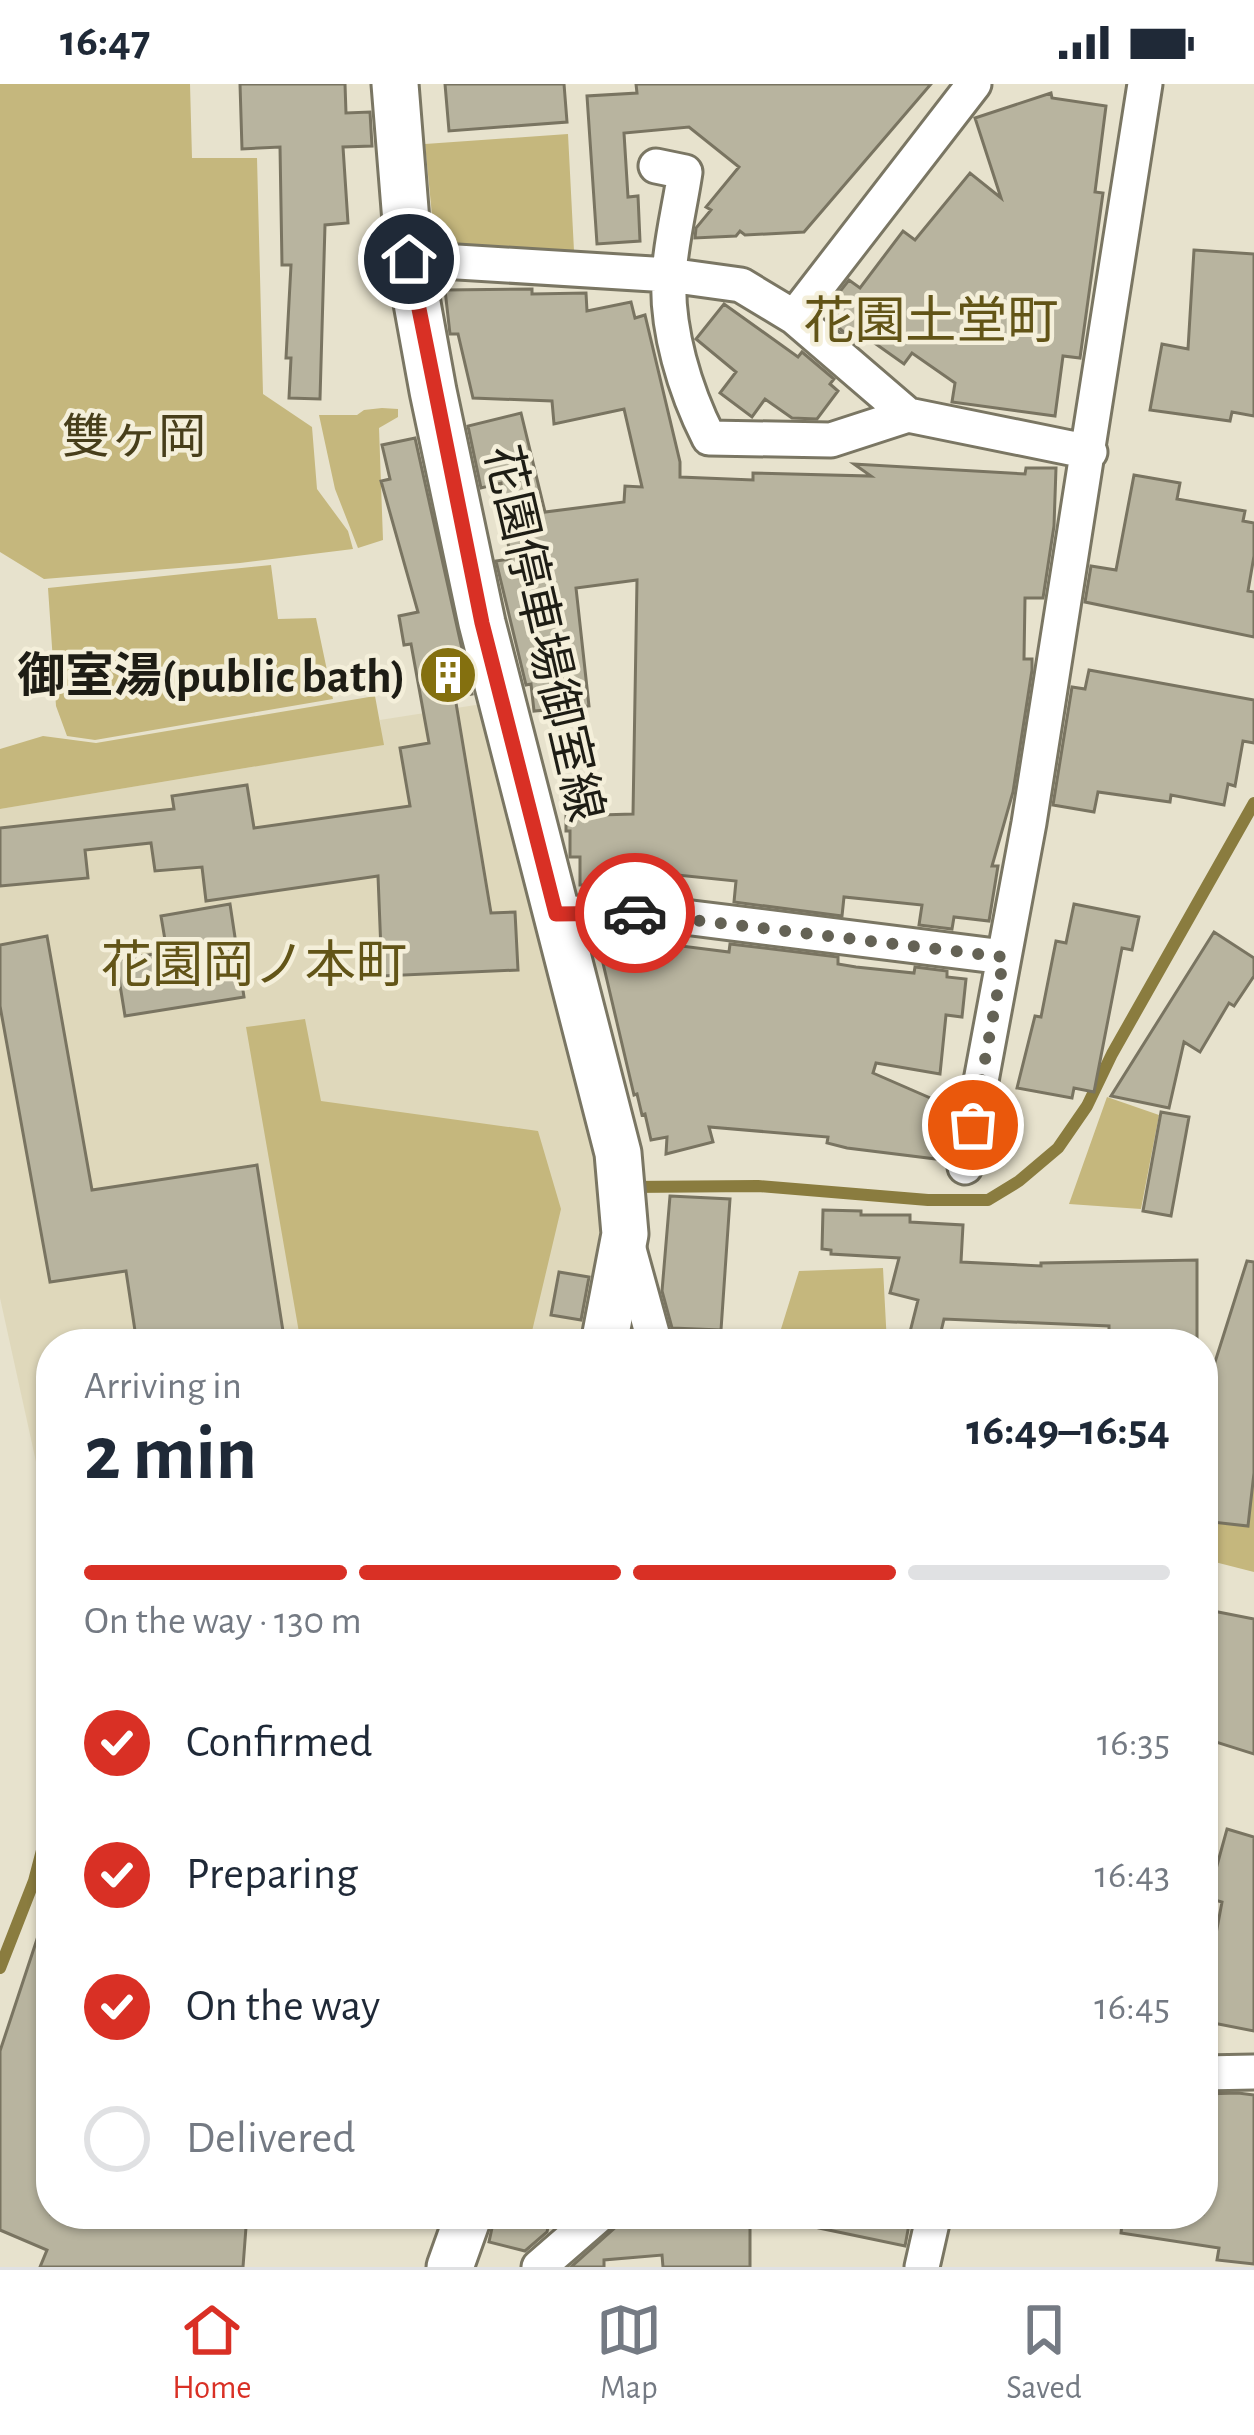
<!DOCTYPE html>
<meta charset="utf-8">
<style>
body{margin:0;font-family:"Alegreya Sans","Noto Sans JP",sans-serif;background:#f2f2f3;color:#1f2937;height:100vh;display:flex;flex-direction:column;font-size:45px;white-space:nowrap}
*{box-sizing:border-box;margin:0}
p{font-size:39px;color:#747a83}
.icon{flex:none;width:66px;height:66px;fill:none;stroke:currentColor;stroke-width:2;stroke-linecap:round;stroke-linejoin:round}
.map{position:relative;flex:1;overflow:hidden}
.side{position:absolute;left:36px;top:1245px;width:1182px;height:900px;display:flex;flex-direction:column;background:#fff;border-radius:48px;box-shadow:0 3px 9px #0004}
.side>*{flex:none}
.pin{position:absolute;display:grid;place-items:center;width:102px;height:102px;color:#fff;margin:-51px;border:6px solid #fff;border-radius:50%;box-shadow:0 3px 12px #0007}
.courier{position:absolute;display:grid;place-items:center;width:120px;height:120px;margin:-60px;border:9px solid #d93025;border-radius:50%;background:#fff;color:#222;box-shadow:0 3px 15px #0007}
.head em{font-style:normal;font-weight:700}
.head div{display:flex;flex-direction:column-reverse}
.head{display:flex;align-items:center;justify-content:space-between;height:204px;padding:0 48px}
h1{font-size:78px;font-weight:700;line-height:90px}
.bar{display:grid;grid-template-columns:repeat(4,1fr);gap:18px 12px;align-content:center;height:144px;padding:0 48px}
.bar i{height:15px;border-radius:9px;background:#e0e1e3}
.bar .on{background:#d93025}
.bar p{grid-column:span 4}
ol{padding:0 48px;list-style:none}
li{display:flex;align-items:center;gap:36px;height:132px}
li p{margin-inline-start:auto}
li .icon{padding:12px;border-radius:50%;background:#d93025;color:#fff;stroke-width:4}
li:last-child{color:#747a83}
li i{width:66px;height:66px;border:6px solid #e0e1e3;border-radius:50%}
.status{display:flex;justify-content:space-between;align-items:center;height:84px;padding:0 60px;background:#fff;direction:ltr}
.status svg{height:33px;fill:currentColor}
.tabs{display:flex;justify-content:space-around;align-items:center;height:168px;border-top:3px solid #e0e1e3;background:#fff;font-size:33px;color:#747a83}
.tabs a{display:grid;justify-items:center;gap:6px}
.tabs .on{color:#d93025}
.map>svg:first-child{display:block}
.built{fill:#dfd8bb}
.green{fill:#c5b77d}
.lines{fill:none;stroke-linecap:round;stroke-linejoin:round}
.stream{stroke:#8a7c3f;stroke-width:12}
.building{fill:#b8b49f;stroke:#797461;stroke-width:3}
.minor-casing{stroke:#7a7663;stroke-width:39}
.secondary-casing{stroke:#7a7663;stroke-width:51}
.minor{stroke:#fff;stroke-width:33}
.secondary{stroke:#fff;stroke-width:45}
.done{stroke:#646255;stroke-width:12;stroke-dasharray:0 21.6}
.route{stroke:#d93025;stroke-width:15}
.labels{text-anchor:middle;stroke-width:9;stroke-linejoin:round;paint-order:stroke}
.park-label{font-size:48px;fill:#473e1a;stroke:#f4efda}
.street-label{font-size:48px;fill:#1e1d15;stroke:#f4efda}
.poi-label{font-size:48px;font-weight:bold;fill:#1e1d15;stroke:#f4efda;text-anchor:end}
.neighbourhood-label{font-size:51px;fill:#625417;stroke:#f4efda}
</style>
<div class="status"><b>16:47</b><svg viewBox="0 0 49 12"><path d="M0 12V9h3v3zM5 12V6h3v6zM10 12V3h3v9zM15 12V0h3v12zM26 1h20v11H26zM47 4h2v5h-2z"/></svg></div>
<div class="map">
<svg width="1254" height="2183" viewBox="0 0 1254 2183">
<rect width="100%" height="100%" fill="#e7e2cd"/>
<!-- built -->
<path class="built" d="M482 620 604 1118 582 1260H51V1446L0 1214V725L383 661 380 636Z"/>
<!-- green -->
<path class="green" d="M0 0H190L192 74H257L263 310 312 343 317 405 348 447 353 465 240 479 44 495 0 468Z
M568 50 574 167 456 159 432 131 425 60Z
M382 324 398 325V333L379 344 383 456 358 464 335 405 319 331H357L364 326Z
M271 481 278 535 316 534 333 615 95 656 67 652 56 622 48 504Z
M375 612 384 661 0 725V665L43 652 96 659Z
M305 935 321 1017 538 1047 561 1125 529 1260H301L246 943Z
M1107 1013 1159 1031 1141 1125 1069 1120Z
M883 1184 887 1260C853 1260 807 1270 781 1245L799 1187Z
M1203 1331 1254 1345V1488L1203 1475Z"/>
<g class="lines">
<!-- stream -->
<path class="stream" d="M628 1103 758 1102 928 1116H988L1019 1097 1058 1064 1087 1022 1112 970 1254 719
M0 1884 34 1797 51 1732"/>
</g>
<!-- building -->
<path class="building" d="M240 0H345L346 29 370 28 372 62 343 63 348 139 325 141 320 315 289 314 291 274H286L291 181H282L280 63 242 65Z
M445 0H564L567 38 449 47Z
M636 0H931L804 148 745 151 740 147 736 152 695 154 696 144 711 126 706 123 739 83 689 43 624 49 628 113 638 112 640 157 597 160 587 12 637 9Z
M1051 9 1052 14 1106 22 1095 108 1103 109 1080 274 1063 272 1055 332 952 318 955 299 912 269 904 280 866 253 858 260 827 234 834 224 830 220 849 196 860 204 903 147 915 156 970 89 1001 114 975 34Z
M1194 166 1254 170V332L1232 328 1230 337 1150 326 1162 260 1188 265Z
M532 205V210L586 209 587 227 631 218 635 234 645 231 680 378V393L753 396V389L871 392 854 380 1025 390 1026 384H1056L1054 442 1043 514H1025L1024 575H1032V586L1013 708 992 782H998L989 837 954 833 952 845 919 841 922 821 844 813 842 832 734 818 736 797 648 788 653 809H616V801H580V773H570V747H566V695H596L600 731 633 730 637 496 576 504 589 622 534 627 531 600 526 601 496 477 510 475 501 399 481 404 468 342 521 329 545 428 624 418 625 402 642 403 624 325 554 340 552 317 473 314 458 250H450L445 206Z
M724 220 798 273 802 268 834 295 830 300 838 307 817 335 792 334 765 315 752 333 720 309 736 288 696 255Z
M415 354 472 610 455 613 491 829 515 828 518 886 382 892 378 792 206 817 202 783 155 787 151 759 85 766 88 794 0 802V744L174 725 172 712 247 701 254 744 410 722 400 664 429 659 411 560 404 561 399 532 418 528 381 397 390 395 382 361Z
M1134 391 1180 399 1177 415 1245 427 1243 437 1254 439V472L1248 507 1254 508V553L1085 518 1091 482 1116 486Z
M1089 586 1254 616V659L1243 657 1235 702 1228 700 1224 721 1171 711 1170 718 1098 708 1094 728 1053 721 1072 603 1085 605Z
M230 820 244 913 125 932 116 876 167 868 161 832Z
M1074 820 1139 833 1132 866 1122 864 1094 1008 1074 1004 1072 1014 1017 1004 1035 932 1041 933 1056 857 1066 859Z
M1214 848 1254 874V892L1234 922 1229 919 1200 968 1184 958 1169 1024 1111 1012Z
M616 851 663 852 665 860 729 868 730 860 838 873V880L856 883 914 889 915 883 947 887V893L966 895 962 933 946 931 940 990 876 979 873 989 937 1017 936 1075 847 1064 827 1059 828 1053 709 1043 713 1058 666 1070 667 1053 651 1056 645 1030 642 1031 637 1010 634 1011 598 858 616 854Z
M47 852 92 1106 257 1081 285 1260H137L126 1187 50 1198 0 922V861Z
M1161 1028 1189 1033 1171 1132 1143 1127Z
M670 1112 730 1115 721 1246 672 1244 662 1207Z
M823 1126 861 1127V1131H910V1138L963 1141 961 1178 1041 1182V1179L1197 1176V1260H1109V1242L944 1235 938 1260H907L918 1216 890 1209 899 1174 831 1170V1166L822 1165Z
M1247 1177 1254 1178V1389L1248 1442 1203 1437V1316Z
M559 1188 589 1193 581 1236 551 1231Z
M1203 1525 1254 1535V1670L1203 1654Z
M1227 1745 1254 1753V1947L1203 1937V1890L1208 1892 1222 1818 1208 1814Z
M45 1831H51V2130H247L243 2183H40L47 2166 0 2146V1967Z
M1238 2009 1254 2011V2180L1217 2176 1219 2164 1121 2149 1123 2130H1203V2010Z
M495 2130H551L547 2148 525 2167 489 2158Z
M709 2130H750V2183H663L662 2171 604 2176V2183H571L617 2142 709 2133Z
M821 2130H911L905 2162 819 2144Z"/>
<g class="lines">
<!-- minor casing -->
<g class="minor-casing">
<path id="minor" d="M656 82 685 88C680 122 671 157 669 191 666 245 685 307 709 354L831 356 908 331
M409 175 669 191 741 201 794 233 908 331 1090 368
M794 233 974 0
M556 829 660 830 1004 873
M965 1083 1029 739 1145 0
M627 1158 655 1260
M1203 1989 1254 1988
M539 2183 600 2130
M922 2183 934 2130"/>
</g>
<!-- secondary casing -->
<g class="secondary-casing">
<path id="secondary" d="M395 0 409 175 433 307 482 539 618 1069 625 1150 604 1260
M450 2183 469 2130"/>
</g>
<!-- minor -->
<use href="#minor" class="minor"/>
<!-- secondary -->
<use href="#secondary" class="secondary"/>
</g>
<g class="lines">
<!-- done -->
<path class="done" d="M635 829 1004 873 973 1041"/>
<!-- route -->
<path class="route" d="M409 175 482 539 556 830 635 829"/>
</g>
<!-- icons -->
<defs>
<g id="building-disc" transform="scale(3)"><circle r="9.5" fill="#84700f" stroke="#f4efda"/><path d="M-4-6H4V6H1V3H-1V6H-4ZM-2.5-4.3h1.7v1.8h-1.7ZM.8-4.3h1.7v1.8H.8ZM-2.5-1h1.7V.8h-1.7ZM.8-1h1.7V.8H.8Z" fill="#fff"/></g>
</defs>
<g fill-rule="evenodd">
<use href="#building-disc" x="448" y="591"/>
</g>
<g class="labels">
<!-- park labels -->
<g class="park-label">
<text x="134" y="369">雙ヶ岡</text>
</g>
<!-- street labels -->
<g class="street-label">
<text transform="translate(545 549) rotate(77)" y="17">花園停車場御室線</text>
</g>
<!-- poi labels -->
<g class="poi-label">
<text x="406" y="608">御室湯(public bath)</text>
</g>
<!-- neighbourhood labels -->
<g class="neighbourhood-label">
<text x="931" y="254">花園土堂町</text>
<text x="254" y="898">花園岡ノ本町</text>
</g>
</g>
</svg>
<div class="pin" style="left:973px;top:1041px;background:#ea580c"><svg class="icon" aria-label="bag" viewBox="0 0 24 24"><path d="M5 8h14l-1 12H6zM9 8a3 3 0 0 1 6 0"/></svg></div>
<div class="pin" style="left:409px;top:175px;background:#1f2937"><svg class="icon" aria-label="home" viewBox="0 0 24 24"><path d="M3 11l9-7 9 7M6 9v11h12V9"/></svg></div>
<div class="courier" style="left:635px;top:829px"><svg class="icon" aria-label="car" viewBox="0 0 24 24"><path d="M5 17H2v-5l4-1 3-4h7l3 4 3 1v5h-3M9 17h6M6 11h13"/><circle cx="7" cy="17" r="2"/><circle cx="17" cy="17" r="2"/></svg></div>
<section class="side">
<div class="head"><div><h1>2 min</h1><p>Arriving in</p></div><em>16:49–16:54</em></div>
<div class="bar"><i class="on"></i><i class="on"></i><i class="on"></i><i></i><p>On the way · 130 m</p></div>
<ol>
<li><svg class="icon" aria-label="check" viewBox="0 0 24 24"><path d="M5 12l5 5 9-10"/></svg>Confirmed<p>16:35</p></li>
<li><svg class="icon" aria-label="check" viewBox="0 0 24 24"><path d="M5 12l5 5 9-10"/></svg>Preparing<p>16:43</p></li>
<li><svg class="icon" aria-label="check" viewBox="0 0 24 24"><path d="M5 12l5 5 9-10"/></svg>On the way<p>16:45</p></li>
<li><i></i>Delivered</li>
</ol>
</section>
</div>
<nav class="tabs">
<a class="on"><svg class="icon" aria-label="home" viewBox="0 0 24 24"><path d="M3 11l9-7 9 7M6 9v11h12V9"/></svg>Home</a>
<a><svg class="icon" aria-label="map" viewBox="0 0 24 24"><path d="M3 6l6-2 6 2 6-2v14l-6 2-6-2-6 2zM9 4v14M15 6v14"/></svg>Map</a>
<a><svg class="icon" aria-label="saved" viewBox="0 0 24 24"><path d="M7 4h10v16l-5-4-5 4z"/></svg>Saved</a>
</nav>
